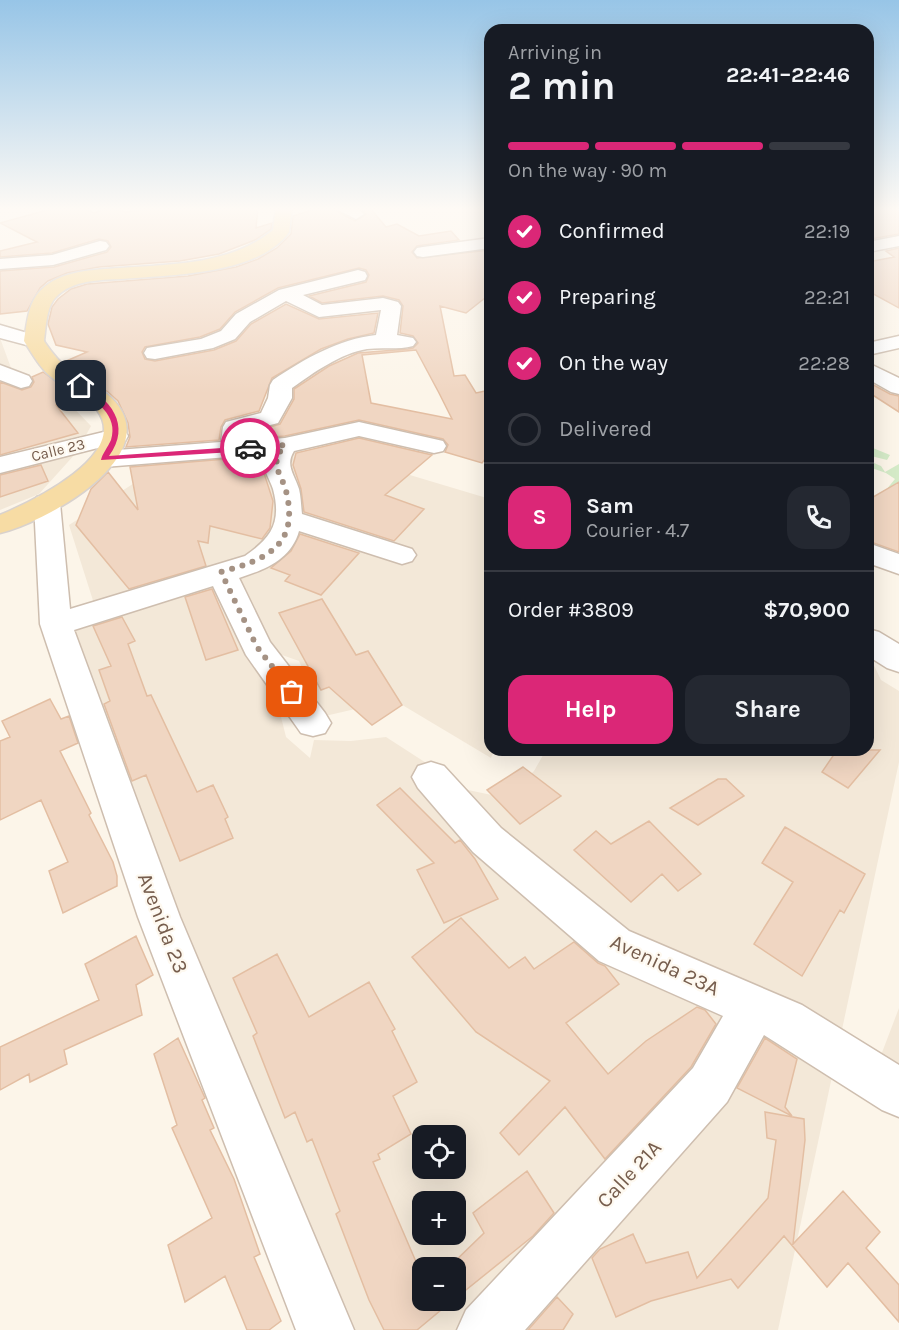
<!DOCTYPE html>
<meta charset="utf-8">
<style>
body{margin:0;font-family:Karla,sans-serif;background:#242831;color:#f1f3f6;height:100vh;display:flex;flex-direction:column;font-size:22px;white-space:nowrap}
*{box-sizing:border-box;margin:0}
p{font-size:20px;color:#9ea1a6}
.icon{flex:none;width:33px;height:33px;fill:none;stroke:currentColor;stroke-width:2;stroke-linecap:round;stroke-linejoin:round}
.map{position:relative;flex:1;overflow:hidden}
.details{position:absolute;left:484px;top:24px;width:390px;height:732px;display:flex;flex-direction:column;background:#171b24;border-radius:18px;box-shadow:0 6px 24px #0002}
.details>*{flex:none}
.buttons{position:absolute;left:412px;top:1125px;display:grid;gap:12px}
.buttons a{display:grid;place-items:center;width:54px;height:54px;border-radius:12px;background:#171b24;box-shadow:0 6px 24px #0002;font-size:30px}
.pin{position:absolute;display:grid;place-items:center;width:51px;height:51px;color:#fff;margin:-26px;border-radius:12px;box-shadow:0 3px 9px #0006}
.courier{position:absolute;display:grid;place-items:center;width:60px;height:60px;margin:-30px;border:4px solid #db2777;border-radius:50%;background:#fff;color:#222;box-shadow:0 2px 8px #0007}
.headline em{font-style:normal;font-weight:700}
.headline div{display:flex;flex-direction:column-reverse}
.headline{display:flex;align-items:center;justify-content:space-between;height:102px;padding:0 24px}
h1{font-size:39px;font-weight:700;line-height:45px}
.bar{display:grid;grid-template-columns:repeat(4,1fr);gap:9px 6px;align-content:center;height:72px;padding:0 24px}
.bar i{height:8px;border-radius:4px;background:#363941}
.bar .current{background:#db2777}
.bar p{grid-column:span 4}
.line{display:flex;align-items:center;gap:15px;padding:0 24px;border-top:2px solid #363941}
.line div{flex:1}
.round{display:grid;place-items:center;flex:none;width:63px;height:63px;border-radius:18px;background:#242831}
ol{padding:0 24px;list-style:none}
li{display:flex;align-items:center;gap:18px;height:66px}
li p{margin-inline-start:auto}
li .icon{padding:6px;border-radius:50%;background:#db2777;color:#fff;stroke-width:4}
li:last-child{color:#9ea1a6}
li i{width:33px;height:33px;border:3px solid #363941;border-radius:50%}
.primary-button{display:flex;gap:12px;margin-top:auto;padding:12px 24px}
.primary-button a{flex:1;height:69px;border-radius:18px;background:#db2777;color:#fff;font-size:24px;font-weight:700;line-height:69px;text-align:center}
.primary-button a+a{background:#242831;color:#f1f3f6}
.map>svg:first-child{display:block}
.residential{fill:#f3e8d8;fill-rule:evenodd}
.green{fill:#d4eac7}
.building{fill:#f0d6c2;stroke:#e3bea2;stroke-width:1.5;fill-rule:evenodd}
.lines{fill:none;stroke-linecap:round;stroke-linejoin:round}
.minor-casing{stroke:#cebeaf;stroke-width:3}
.major-casing{stroke:#d9d2cd;stroke-width:3}
.minor{fill:#fff;fill-rule:evenodd}
.major{fill:#f7dca4;fill-rule:evenodd}
.route{fill:#db2777}
.done{stroke:#a59284;stroke-width:6;stroke-dasharray:0 10.8}
.labels{text-anchor:middle;stroke-width:4.5;stroke-linejoin:round;paint-order:stroke}
.far-street-label{font-size:15px;fill:#765d4d;stroke:#fef9f0}
.near-street-label{font-size:21px;fill:#765d4d;stroke:#fef9f0}
</style>
<div class="map">
<svg width="899" height="1330" viewBox="0 0 899 1330">
<rect width="100%" height="100%" fill="#fcf5e9"/>
<!-- residential -->
<path class="residential" d="M0 338 11 368 63 397 91 426 76 453 39 494 0 510Z
M323 449 490 499V750H494L491 758 394 700 325 716 299 661 265 649 231 575 96 610 69 525 167 462Z
M220 583 274 689 286 737 310 758 314 740 351 741 386 737 468 790 506 798 534 771 546 750H868L869 655 881 680 899 691V762L778 1330H345L65 632ZM423 1136H456V1168H423ZM423 1202H456V1234H423ZM423 1268H456V1300H423Z
M899 1008V1079L878 1063Z"/>
<!-- green -->
<path class="green" d="M868 446 890 455 887 460 871 456 874 463 881 466 885 472 899 464V493L886 490 895 479 886 473 869 467Z"/>
<!-- building -->
<path class="building" d="M58 207H80L94 213 108 208 126 212 170 207H258L256 228 272 223 271 229 255 240 219 254 180 261 99 267 67 273 48 281 40 288 27 311 0 314V271L54 267 107 252 111 247 108 241 99 239 52 253 0 257V251L37 242 0 223Z
M321 207H329L355 221 366 214 361 209 370 208 386 227 397 224 419 236 451 231 459 240 417 246 412 252 417 258 490 250V294L466 313 440 306 454 376 465 375 476 393 490 390V453L482 463 445 452 448 445 443 439 359 420 285 436 249 439V433L280 424 294 399V389L329 366 358 353 408 349 413 348 418 343 413 336 400 333 403 306 399 300 383 296 322 303 309 296 366 282 369 275 366 270 359 268 278 288 235 312 220 329 200 337 145 347 142 352 145 359 155 361 214 350 236 341 251 324 286 304 319 319 378 313 374 333 348 339 321 349 272 378 259 411 225 420 221 427 219 440 126 447 130 437 128 423 118 401 108 392 64 362 87 352 56 345 48 324 52 307 58 299 71 289 87 284 188 276 236 267 258 259 277 248 291 234 293 216ZM416 350 439 393 452 419 371 403 362 355Z
M868 207H899V234L871 239 868 237Z
M899 248V308L868 291V262L894 257 886 251Z
M43 372 75 395 56 405 78 433 0 455V382L22 390 31 387 34 382 32 377Z
M868 382 890 394 899 396V412L868 392Z
M359 438 432 455 385 495 424 509 394 541 304 512 301 489 293 465 296 453Z
M263 456V470L273 501 270 528 262 539 210 526 208 543 198 541 206 566 129 589 76 525 91 489 108 472 138 510 130 467Z
M41 465 48 481 0 497V475Z
M899 482V552L868 541V500Z
M300 534 359 553 321 595 285 581 290 575 271 568 291 551Z
M212 589 238 650 206 660 185 597Z
M322 599 356 655 368 651 402 705 372 725 329 687 321 690 279 613Z
M122 617 135 641 128 644 147 696 151 695 197 792 213 785 228 817 225 819 233 838 180 861 146 775 132 781 104 704 110 701 99 670 111 666 93 626Z
M50 699 61 719 69 716 78 743 60 751 91 813 89 815 113 862 117 876V886L63 913 49 871 68 862 41 800 0 820V741L10 737 2 721Z
M837 750H880L848 788 822 772Z
M523 767 561 796 520 824 487 790Z
M718 779H726L744 796 698 825 670 808Z
M400 788 455 843 460 840 475 859 498 899 444 923 417 870 434 863 377 805Z
M649 821 701 874 678 891 662 874 631 902 574 850 596 831 611 844Z
M785 827 865 874 844 913 840 910 802 976 754 944 793 882 762 863Z
M461 918 509 968 525 957 534 969 574 942 598 963 605 966 619 984 566 1023 608 1074 646 1041 697 1007 705 1010 716 1024 691 1067 605 1159 565 1107 519 1155 500 1133 550 1081 476 1032 412 957Z
M136 936 153 975 136 985 142 1015 64 1050 67 1064 30 1082 29 1074 0 1090V1047L99 1000 85 964Z
M277 954 309 1017 369 982 395 1029 392 1031 417 1082 393 1096 411 1134 378 1154 380 1159 373 1162 423 1278V1300H453L417 1330H384L369 1300 336 1214 340 1211 312 1139 307 1142 295 1112 285 1118 253 1036 257 1033 233 978Z
M178 1038 205 1098 202 1100 214 1128 210 1130 234 1179 260 1254 254 1257 281 1321 269 1330H247L225 1276 185 1302 168 1245 212 1218 172 1128 177 1125 154 1054Z
M765 1038 797 1059 785 1107 792 1116 737 1088Z
M765 1112 804 1119 805 1140 793 1244 843 1191 880 1232 866 1248 899 1285V1322L848 1263 827 1287 784 1236 738 1288 731 1279 651 1301 616 1317 592 1258 600 1249 633 1234 646 1263 688 1252 697 1278 768 1198 776 1140 767 1138Z
M527 1171 554 1213 533 1236 456 1298V1268H448L484 1233 473 1213Z
M557 1297 573 1314 563 1330H528Z"/>
<g class="lines">
<!-- minor casing -->
<g class="minor-casing">
<path id="minor" d="M332 207H355L364 214 356 219Z
M899 236V246L868 252V242Z
M490 238V248L423 257 417 256 414 252 417 248 423 247Z
M100 241 106 242 109 246 106 250 53 265 0 269V259L52 255Z
M358 270 365 272 367 276 365 280 303 295 322 305 383 298 398 302 401 306 397 335 413 338 416 342 413 346C398 350 382 347 367 349 341 353 313 373 292 388V398L278 423 247 431 246 441 285 438 359 422 443 441 446 446 443 451 434 453 359 436 294 451C285 465 294 474 299 489 301 497 301 506 302 514L412 549 416 555 412 561 402 564 299 531C291 560 264 570 239 578L270 642 325 713 331 723 325 733 313 736 301 733 246 655 213 586 74 630 180 917 354 1330H296L138 917 40 624 34 503 37 497 47 495 57 497 60 503 70 609 245 556C271 538 282 523 273 489 268 474 262 472 266 454L104 467 95 464 91 459 95 454 104 451 221 442 223 427 226 422 261 413 268 398 270 385 273 380C304 359 339 339 376 335L381 310 319 317 286 301 250 322 235 339 213 348 155 359 147 358 144 353 147 348 201 339 221 331 236 314 279 290Z
M0 325 41 337 44 341 41 345 34 347 0 338Z
M899 336V348L868 355V343Z
M868 363 899 378V394L891 392 868 379Z
M0 365 29 376 32 381 29 386 21 388 0 380Z
M116 429 125 431 128 436 125 441 0 473V457Z
M868 543 899 554V574L868 563Z
M868 629 879 632 899 644V672L887 668 868 656Z
M431 762 444 766 501 828 629 931 802 1005 899 1065V1117L882 1110 764 1035 727 1102 525 1330H457L466 1310 693 1068 723 1016 599 961 473 852 418 788 412 777 418 766Z"/>
</g>
<!-- major casing -->
<g class="major-casing">
<path id="major" d="M276 207H292L289 232C259 275 169 275 121 279 100 280 72 280 56 297 46 307 46 328 44 341 52 353 60 363 72 372 86 382 105 389 116 403 163 459 43 523 0 533V515C31 502 131 455 97 410 87 397 68 390 55 380 41 370 33 355 24 341 27 323 28 303 41 290 61 270 94 270 120 268 172 264 231 265 273 230Z"/>
</g>
<!-- minor -->
<use href="#minor" class="minor"/>
<!-- major -->
<use href="#major" class="major"/>
</g>
<!-- sky -->
<linearGradient id="sky" x2="0" y2="1"><stop stop-color="#97c5e7"/><stop offset="0.53" stop-color="#fefaf5"/><stop offset="1" stop-color="#fefaf5" stop-opacity="0"/></linearGradient>
<rect width="899" height="394" fill="url(#sky)"/>
<!-- route -->
<path class="route" d="M81 384C110 398 132 425 109 456L250 446 254 448 250 451 101 460C102 454 108 447 111 440 119 415 95 401 78 387Z"/>
<g class="lines">
<!-- done -->
<path class="done" d="M250 448 285 445C268 464 281 472 286 491 300 546 265 560 221 572L257 647 292 692"/>
</g>
<g class="labels">
<!-- far-street labels -->
<g class="far-street-label">
<text transform="translate(58 450) rotate(-14)" y="5">Calle 23</text>
</g>
<!-- near-street labels -->
<g class="near-street-label">
<text transform="translate(163 923) rotate(69)" y="7">Avenida 23</text>
<text transform="translate(665 965) rotate(25)" y="7">Avenida 23A</text>
<text transform="translate(629 1174) rotate(-47)" y="7">Calle 21A</text>
</g>
</g>
</svg>
<div class="buttons">
<a><svg class="icon" aria-label="locate" viewBox="0 0 24 24"><circle cx="12" cy="12" r="6"/><path d="M12 2v4M12 18v4M2 12h4M18 12h4"/></svg></a>
<a>+</a>
<a>−</a>
</div>
<div class="pin" style="left:292px;top:692px;background:#ea580c"><svg class="icon" aria-label="bag" viewBox="0 0 24 24"><path d="M5 8h14l-1 12H6zM9 8a3 3 0 0 1 6 0"/></svg></div>
<div class="pin" style="left:81px;top:386px;background:#1f2937"><svg class="icon" aria-label="home" viewBox="0 0 24 24"><path d="M3 11l9-7 9 7M6 9v11h12V9"/></svg></div>
<div class="courier" style="left:250px;top:448px"><svg class="icon" aria-label="car" viewBox="0 0 24 24"><path d="M5 17H2v-5l4-1 3-4h7l3 4 3 1v5h-3M9 17h6M6 11h13"/><circle cx="7" cy="17" r="2"/><circle cx="17" cy="17" r="2"/></svg></div>
<section class="details">
<div class="headline"><div><h1>2 min</h1><p>Arriving in</p></div><em>22:41–22:46</em></div>
<div class="bar"><i class="current"></i><i class="current"></i><i class="current"></i><i></i><p>On the way · 90 m</p></div>
<ol>
<li><svg class="icon" aria-label="check" viewBox="0 0 24 24"><path d="M5 12l5 5 9-10"/></svg>Confirmed<p>22:19</p></li>
<li><svg class="icon" aria-label="check" viewBox="0 0 24 24"><path d="M5 12l5 5 9-10"/></svg>Preparing<p>22:21</p></li>
<li><svg class="icon" aria-label="check" viewBox="0 0 24 24"><path d="M5 12l5 5 9-10"/></svg>On the way<p>22:28</p></li>
<li><i></i>Delivered</li>
</ol>
<div class="line" style="height:108px"><b class="round" style="background:#db2777;color:#fff">S</b><div><b>Sam</b><p>Courier · 4.7</p></div><a class="round"><svg class="icon" aria-label="phone" viewBox="0 0 24 24"><path d="M5 4h4l2 5-3 2q2 4 5 5l2-3 5 2v4C11 20 4 13 5 4z"/></svg></a></div>
<div class="line" style="height:78px"><div>Order #3809</div><b>$70,900</b></div>
<div class="primary-button"><a>Help</a><a>Share</a></div>
</section>
</div>
